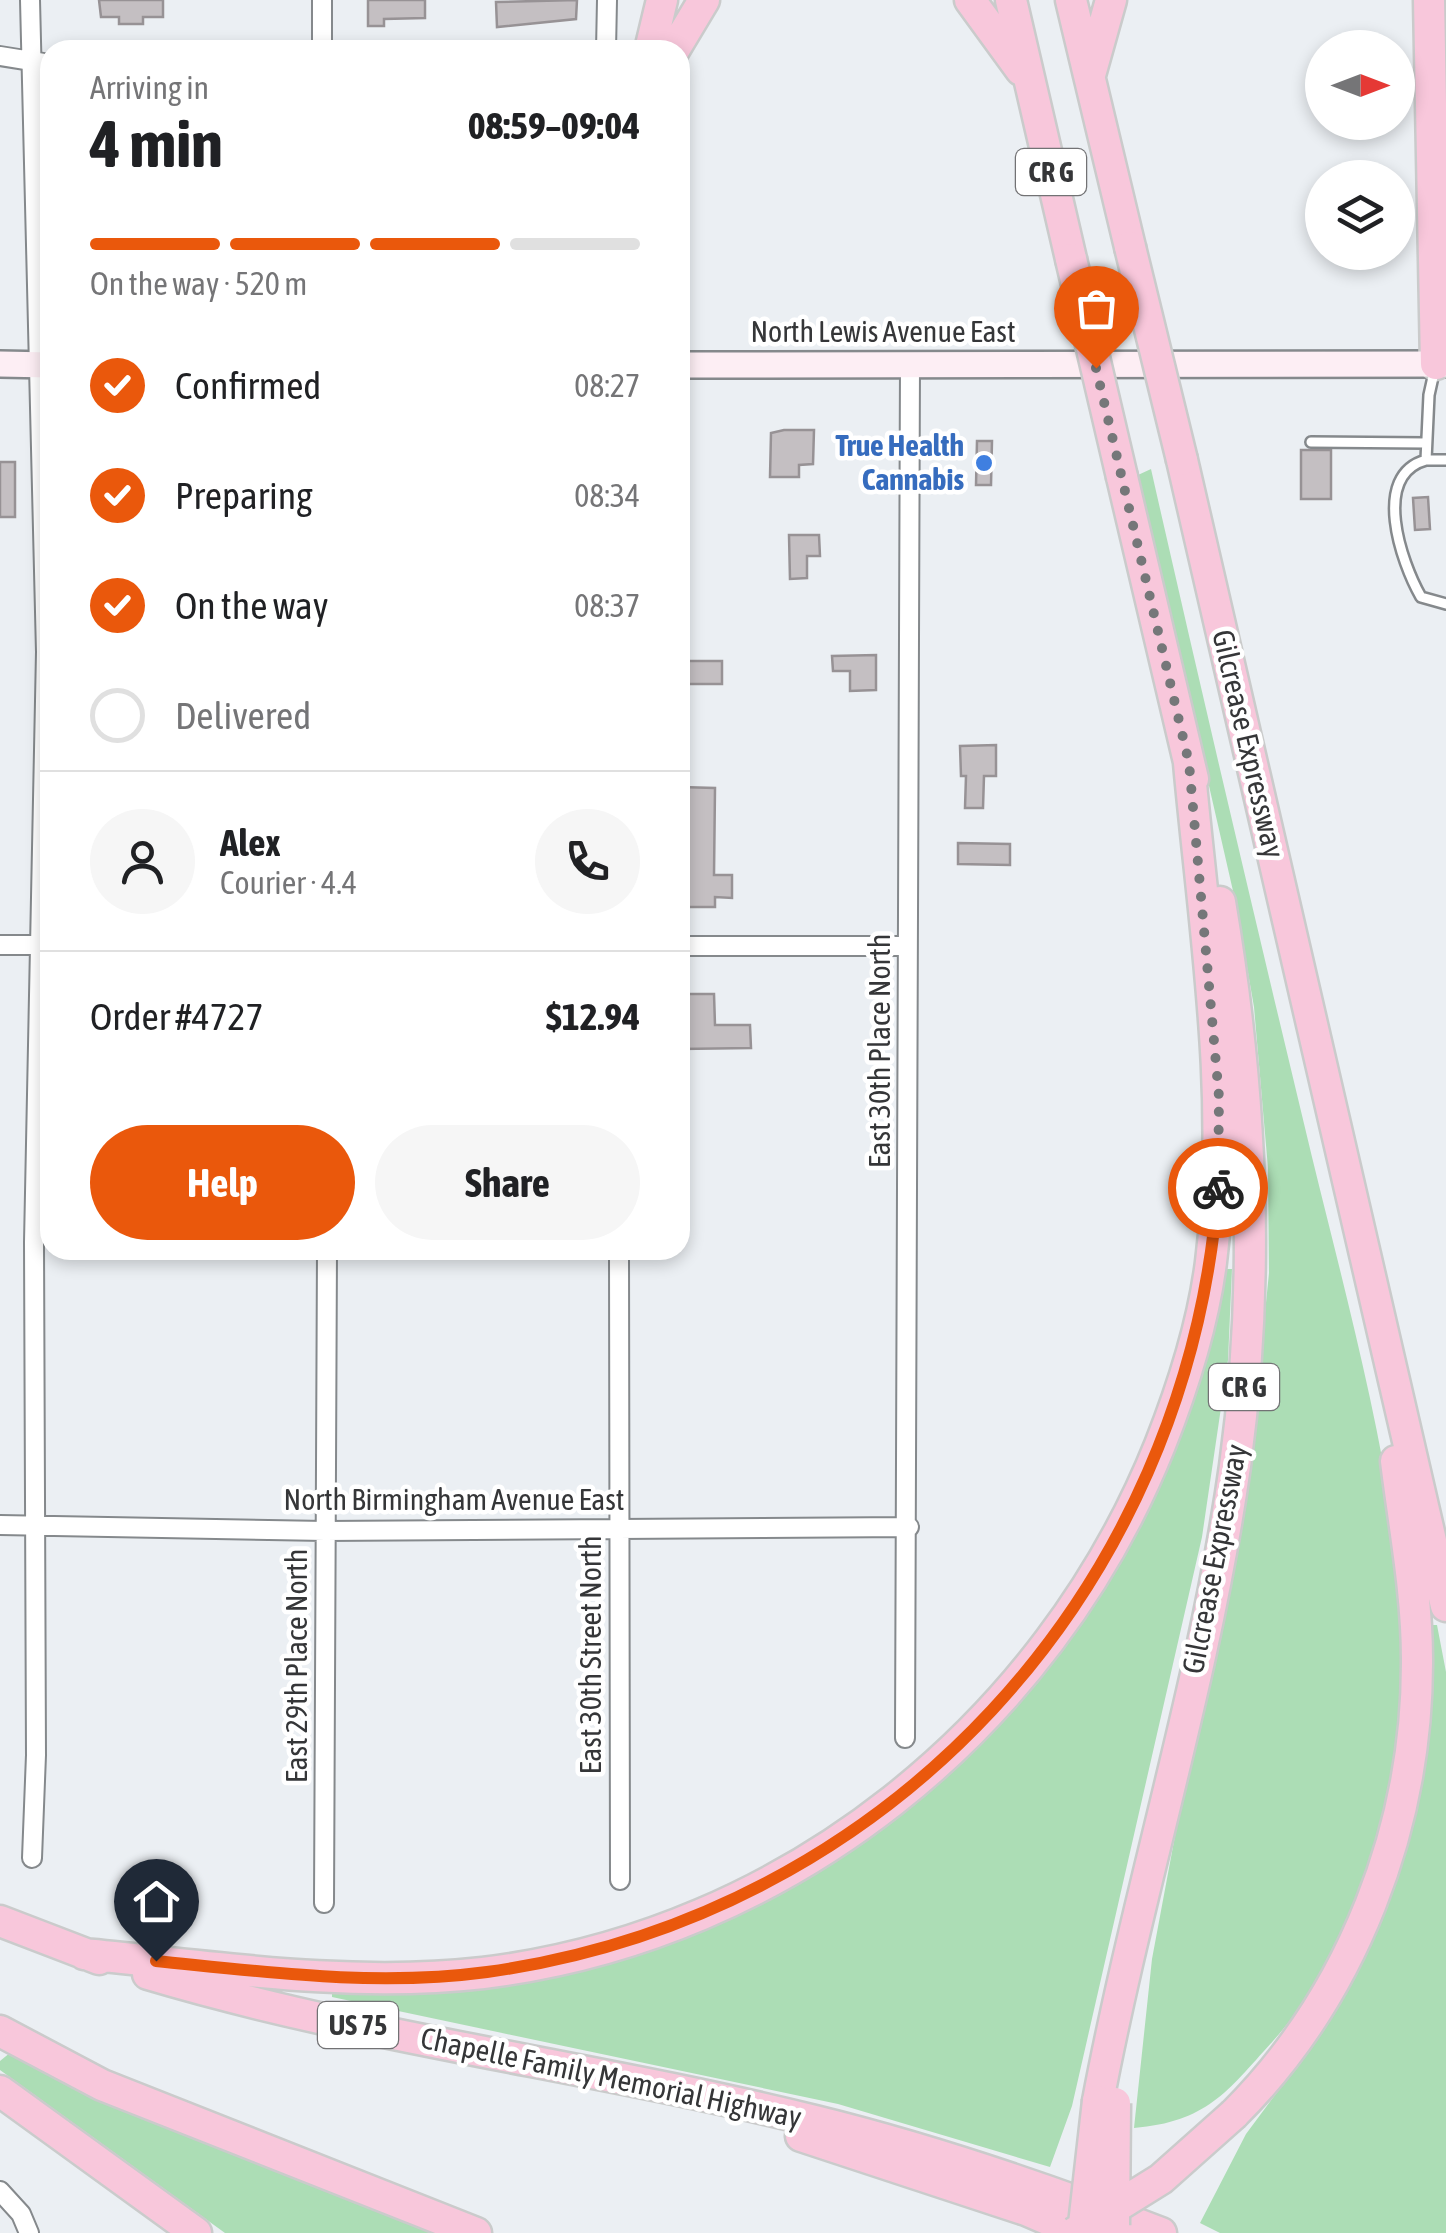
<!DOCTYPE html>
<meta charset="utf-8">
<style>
body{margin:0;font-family:"Asap Condensed",sans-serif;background:#f6f6f6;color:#202124;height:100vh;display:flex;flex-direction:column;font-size:38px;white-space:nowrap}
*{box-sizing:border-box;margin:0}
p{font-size:32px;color:#757577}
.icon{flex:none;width:55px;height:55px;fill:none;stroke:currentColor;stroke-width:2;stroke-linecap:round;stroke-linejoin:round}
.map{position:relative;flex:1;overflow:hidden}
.drawer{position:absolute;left:40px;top:40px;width:650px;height:1220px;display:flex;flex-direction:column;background:#fff;border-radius:30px;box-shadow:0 5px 15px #0003}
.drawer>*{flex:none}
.needle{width:65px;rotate:90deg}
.tools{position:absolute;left:1305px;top:30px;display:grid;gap:20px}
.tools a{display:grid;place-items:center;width:110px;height:110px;border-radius:50%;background:#fff;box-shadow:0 5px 15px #0003;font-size:50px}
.pin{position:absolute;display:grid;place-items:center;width:85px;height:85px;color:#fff;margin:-102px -42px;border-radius:50% 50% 50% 0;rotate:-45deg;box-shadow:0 0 10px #0007}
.pin .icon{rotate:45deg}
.courier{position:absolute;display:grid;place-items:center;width:100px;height:100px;margin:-50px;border:8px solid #ea580c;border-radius:50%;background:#fff;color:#222;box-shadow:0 2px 12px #0007}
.headline em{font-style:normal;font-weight:700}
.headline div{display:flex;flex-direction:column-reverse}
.headline{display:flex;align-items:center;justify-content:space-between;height:170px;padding:0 50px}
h1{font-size:65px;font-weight:700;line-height:75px}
.bar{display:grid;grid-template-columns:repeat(4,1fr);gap:15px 10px;align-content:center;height:120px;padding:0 50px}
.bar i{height:12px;border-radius:8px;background:#e0e0e0}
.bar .on{background:#ea580c}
.bar p{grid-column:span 4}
.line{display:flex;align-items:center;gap:25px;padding:0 50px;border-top:2px solid #e0e0e0}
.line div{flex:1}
.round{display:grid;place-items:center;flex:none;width:105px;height:105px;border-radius:52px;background:#f6f6f6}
ol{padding:0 50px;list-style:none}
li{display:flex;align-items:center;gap:30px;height:110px}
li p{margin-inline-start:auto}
li .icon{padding:10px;border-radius:50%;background:#ea580c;color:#fff;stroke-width:4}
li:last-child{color:#757577}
li i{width:55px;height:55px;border:5px solid #e0e0e0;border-radius:50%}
.action{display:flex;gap:20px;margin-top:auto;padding:20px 50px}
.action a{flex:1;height:115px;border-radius:60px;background:#ea580c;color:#fff;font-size:40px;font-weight:700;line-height:115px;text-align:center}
.action a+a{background:#f6f6f6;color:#202124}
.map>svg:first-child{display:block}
.green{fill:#acddb5}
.building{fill:#c4bfc2;stroke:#979295;stroke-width:2.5}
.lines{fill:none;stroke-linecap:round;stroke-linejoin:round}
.lane-casing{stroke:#85898c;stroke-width:14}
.street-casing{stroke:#85898c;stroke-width:22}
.secondary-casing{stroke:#85898c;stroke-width:30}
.highway-casing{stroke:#cacbcb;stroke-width:35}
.lane{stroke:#fff;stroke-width:9}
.street{stroke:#fff;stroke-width:18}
.secondary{stroke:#fdeef4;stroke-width:25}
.highway{stroke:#f8c7db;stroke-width:30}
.highway-bridge-casing{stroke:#cacbcb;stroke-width:35;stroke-linecap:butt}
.highway-bridge{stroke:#f8c7db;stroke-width:30}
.done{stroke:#757779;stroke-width:10;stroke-dasharray:0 18}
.route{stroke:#ea580c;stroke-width:12}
.shop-dot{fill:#3f7fe0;stroke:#fff;stroke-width:4}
.labels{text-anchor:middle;stroke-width:9;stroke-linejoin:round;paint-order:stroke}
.shield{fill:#fff;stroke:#727274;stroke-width:2.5}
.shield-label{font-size:28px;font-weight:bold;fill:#353638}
.street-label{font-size:30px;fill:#353638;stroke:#fff}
.shop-label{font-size:30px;font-weight:bold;fill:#366cbe;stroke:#fff;text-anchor:end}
</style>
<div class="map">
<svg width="1446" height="2233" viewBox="0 0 1446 2233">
<rect width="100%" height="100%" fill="#ebeff3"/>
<!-- green -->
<path class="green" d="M1151 469C1203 699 1257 928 1312 1157 1351 1317 1405 1509 1406 1673 1407 1800 1358 1946 1273 2041 1227 2092 1207 2122 1134 2128L1152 1959 1256 1402 1269 1273 1268 1168 1254 1007 1236 904 1138 475Z
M1221 1269H1232L1228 1360 1202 1537 1072 2106 1050 2167 838 2104 332 1997V1989L431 1988 780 1889 1072 1631Z
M1428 1625H1437L1446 1672V2233H1220L1200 2223 1246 2134 1324 2029 1383 1913 1409 1830Z
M11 2052 56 2079 156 2124 438 2233H225L0 2070V2061Z"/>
<!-- building -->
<path class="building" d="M99 0H163V17H143V24H119V17H101Z
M368 0H425V18L384 19V26H368Z
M577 0 576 19 497 27 496 2Z
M784 430H814L813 464 799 465V477H770L771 433Z
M977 441H992L991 485H976Z
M1301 450H1331V499H1301Z
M0 462H15V517H0Z
M1428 497 1430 529 1415 530 1413 498Z
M789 535H819L820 556H807V578L790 579Z
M876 655V690L850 691V671H833L832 656Z
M680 661H722V684H680Z
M996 745V776H984L983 808H965L966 776H961L960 746Z
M680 787 715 788 714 875H732V898L715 897V907H680Z
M958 843 1010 844V865L958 864Z
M680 994H714L715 1025H750L751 1048 680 1049Z"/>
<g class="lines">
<!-- lane casing -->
<g class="lane-casing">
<path id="lane" d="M1435 368 1429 395 1426 460C1371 475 1401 562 1421 597L1446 604
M1311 442 1426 443
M1426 460H1446"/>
</g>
<!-- street casing -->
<g class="street-casing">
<path id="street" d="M30 0 46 652 34 1242 36 1755 32 1858
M322 0V50
M606 50 607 0
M0 56 50 64
M0 945H49
M680 946H907
M619 1250 620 1880
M0 1525 325 1531 909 1527
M905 1738 910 364
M324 1903 327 1250
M0 2191 21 2214 29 2233"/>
</g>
<!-- secondary casing -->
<g class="secondary-casing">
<path id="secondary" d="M0 364 50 365
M680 365 1446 364"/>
</g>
<!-- highway casing -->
<g class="highway-casing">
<path id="highway" d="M970 0 1021 70
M1011 0 1071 259
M1071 0 1130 247
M1429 0 1436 364
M650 50 662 0
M674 50 704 0
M1090 75 1111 0
M1182 460 1446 1606
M1122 477 1193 779
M0 1921 99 1959
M84 1954C216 1967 350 1988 483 1973 787 1936 1047 1726 1160 1445 1183 1387 1203 1325 1211 1262 1232 1096 1204 928 1189 763
M148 1974C366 2039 594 2066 815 2121 933 2150 1047 2189 1161 2233
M0 2031 102 2085 476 2233
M0 2091 196 2233
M1098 2101C1138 1889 1205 1680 1235 1466 1261 1276 1252 1090 1220 902
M1234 2114C1353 1995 1418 1826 1417 1659 1417 1593 1404 1526 1396 1461
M801 2136 1026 2210 1080 2233"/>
</g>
<!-- lane -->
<use href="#lane" class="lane"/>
<!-- street -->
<use href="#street" class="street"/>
<!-- secondary -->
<use href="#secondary" class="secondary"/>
<!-- highway -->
<use href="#highway" class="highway"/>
<!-- highway-bridge casing -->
<g class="highway-bridge-casing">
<path id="highway-bridge" d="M1130 247 1182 460
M1071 259 1122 477
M1114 2225 1115 2103
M1074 2233 1161 2179 1234 2114
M1083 2233 1098 2101"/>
</g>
<!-- highway-bridge -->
<use href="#highway-bridge" class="highway-bridge"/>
</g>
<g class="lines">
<!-- done -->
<path class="done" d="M1096 368 1189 763 1219 1097 1218 1188"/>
<!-- route -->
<path class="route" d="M156 1961C266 1972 376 1987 487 1972 889 1916 1188 1591 1218 1188"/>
</g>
<!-- markers -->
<circle class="shop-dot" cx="984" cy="463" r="10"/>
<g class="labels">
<!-- shield labels -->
<g class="shield">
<rect x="1016" y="149" width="70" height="46" rx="8"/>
<rect x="1209" y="1364" width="70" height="46" rx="8"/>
<rect x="318" y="2002" width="80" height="46" rx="8"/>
</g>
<g class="shield-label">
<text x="1051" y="182">CR G</text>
<text x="1244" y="1397">CR G</text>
<text x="358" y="2035">US 75</text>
</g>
<!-- street labels -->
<g class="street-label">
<text x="883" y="342">North Lewis Avenue East</text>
<text transform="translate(1248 744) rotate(77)" y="10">Gilcrease Expressway</text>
<text transform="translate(880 1051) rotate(-90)" y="10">East 30th Place North</text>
<text x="454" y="1510">North Birmingham Avenue East</text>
<text transform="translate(1215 1559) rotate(-79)" y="10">Gilcrease Expressway</text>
<text transform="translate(591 1655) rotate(-90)" y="10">East 30th Street North</text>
<text transform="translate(297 1666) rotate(-90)" y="10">East 29th Place North</text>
<text transform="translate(611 2078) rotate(12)" y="10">Chapelle Family Memorial Highway</text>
</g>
<!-- shop labels -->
<g class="shop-label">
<text x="964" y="456">True Health<tspan x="964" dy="34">Cannabis</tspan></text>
</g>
</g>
</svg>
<div class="tools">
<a><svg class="needle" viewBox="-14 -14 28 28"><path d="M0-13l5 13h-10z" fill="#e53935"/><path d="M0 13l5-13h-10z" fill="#757577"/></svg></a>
<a><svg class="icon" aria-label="layers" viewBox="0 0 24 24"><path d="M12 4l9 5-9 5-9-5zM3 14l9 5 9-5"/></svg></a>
</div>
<div class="pin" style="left:1096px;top:368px;background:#ea580c"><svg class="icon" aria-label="bag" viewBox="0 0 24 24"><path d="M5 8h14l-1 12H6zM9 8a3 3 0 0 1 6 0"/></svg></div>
<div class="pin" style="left:156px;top:1961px;background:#1f2937"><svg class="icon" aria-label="home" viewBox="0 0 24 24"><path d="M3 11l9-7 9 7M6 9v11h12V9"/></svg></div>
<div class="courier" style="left:1218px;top:1188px"><svg class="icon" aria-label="bike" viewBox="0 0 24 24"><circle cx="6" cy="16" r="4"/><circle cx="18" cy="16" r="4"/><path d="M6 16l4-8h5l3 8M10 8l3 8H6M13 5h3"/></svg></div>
<section class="drawer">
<div class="headline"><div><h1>4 min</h1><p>Arriving in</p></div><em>08:59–09:04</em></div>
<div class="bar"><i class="on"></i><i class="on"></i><i class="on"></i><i></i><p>On the way · 520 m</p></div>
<ol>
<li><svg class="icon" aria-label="check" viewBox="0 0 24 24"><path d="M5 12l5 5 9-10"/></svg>Confirmed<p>08:27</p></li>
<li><svg class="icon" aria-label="check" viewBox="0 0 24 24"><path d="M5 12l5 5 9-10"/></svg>Preparing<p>08:34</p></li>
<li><svg class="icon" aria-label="check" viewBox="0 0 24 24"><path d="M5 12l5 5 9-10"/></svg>On the way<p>08:37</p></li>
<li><i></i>Delivered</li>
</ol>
<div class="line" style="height:180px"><a class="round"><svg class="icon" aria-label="person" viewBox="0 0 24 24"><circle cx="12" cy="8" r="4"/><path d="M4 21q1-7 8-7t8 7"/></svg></a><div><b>Alex</b><p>Courier · 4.4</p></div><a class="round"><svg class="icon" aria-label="phone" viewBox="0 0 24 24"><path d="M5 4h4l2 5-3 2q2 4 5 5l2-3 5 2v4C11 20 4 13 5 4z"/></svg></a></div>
<div class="line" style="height:130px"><div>Order #4727</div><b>$12.94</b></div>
<div class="action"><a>Help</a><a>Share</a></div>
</section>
</div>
